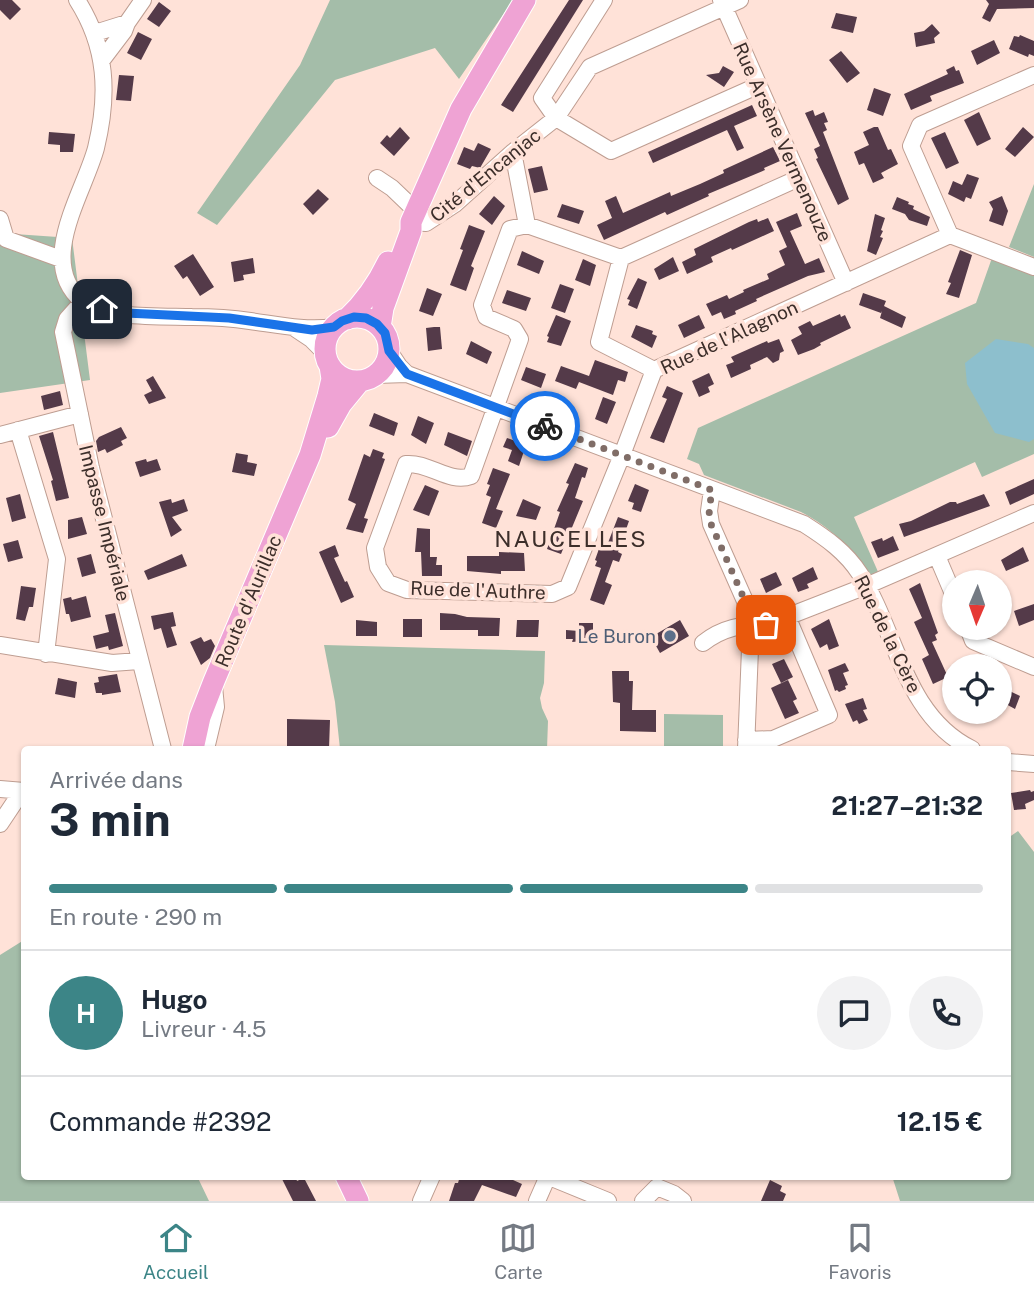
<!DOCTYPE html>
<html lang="fr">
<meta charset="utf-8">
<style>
body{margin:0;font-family:"Public Sans",sans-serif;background:#f2f2f3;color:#1f2937;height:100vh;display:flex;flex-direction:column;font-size:26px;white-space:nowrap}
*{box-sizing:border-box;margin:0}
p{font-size:23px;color:#747a83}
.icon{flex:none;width:38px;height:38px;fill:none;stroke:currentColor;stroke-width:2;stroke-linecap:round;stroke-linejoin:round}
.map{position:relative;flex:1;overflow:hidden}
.panel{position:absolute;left:21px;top:746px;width:990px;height:434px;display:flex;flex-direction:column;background:#fff;border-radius:7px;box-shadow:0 2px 5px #0004}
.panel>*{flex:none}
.needle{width:46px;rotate:182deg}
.tools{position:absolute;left:942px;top:570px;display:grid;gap:14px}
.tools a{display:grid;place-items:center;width:70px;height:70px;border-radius:50%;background:#fff;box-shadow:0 2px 5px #0004;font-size:35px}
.pin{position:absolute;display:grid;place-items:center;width:60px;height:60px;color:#fff;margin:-30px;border-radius:14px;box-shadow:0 4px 10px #0006}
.courier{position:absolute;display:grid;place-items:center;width:70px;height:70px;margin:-35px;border:5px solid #1a73e8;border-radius:50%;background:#fff;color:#222;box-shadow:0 2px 9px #0007}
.headline em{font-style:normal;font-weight:700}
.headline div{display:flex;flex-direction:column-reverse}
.headline{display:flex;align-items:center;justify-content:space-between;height:119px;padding:0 28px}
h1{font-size:46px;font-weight:700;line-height:52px}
.bar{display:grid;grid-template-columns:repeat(4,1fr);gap:10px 7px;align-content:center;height:84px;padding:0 28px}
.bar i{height:9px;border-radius:5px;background:#e0e1e3}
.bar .selected{background:#3c8587}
.bar p{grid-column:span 4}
.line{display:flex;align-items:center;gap:18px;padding:0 28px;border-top:2px solid #e0e1e3}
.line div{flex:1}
.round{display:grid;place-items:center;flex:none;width:74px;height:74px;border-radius:37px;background:#f2f2f3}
.menu{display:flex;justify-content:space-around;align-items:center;height:98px;border-top:2px solid #e0e1e3;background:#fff;font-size:19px;color:#747a83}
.menu a{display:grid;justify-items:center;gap:4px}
.menu .selected{color:#3c8587}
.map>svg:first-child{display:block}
.green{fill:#a4bda9}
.water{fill:#8dbfcd}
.building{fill:#543a49}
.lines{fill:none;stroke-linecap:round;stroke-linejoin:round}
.minor-casing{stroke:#be9d91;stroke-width:18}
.major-casing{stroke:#fff;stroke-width:23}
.minor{stroke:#fff;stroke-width:16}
.major{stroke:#efa3d4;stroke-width:21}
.done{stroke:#806d67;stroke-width:7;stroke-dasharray:0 12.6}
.route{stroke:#1a73e8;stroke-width:9}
.service-dot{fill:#5c6f8a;stroke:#ffe2d8;stroke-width:2.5}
.labels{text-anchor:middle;stroke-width:7;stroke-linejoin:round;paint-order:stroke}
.street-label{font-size:19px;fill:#3c2e2a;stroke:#ffe2d8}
.service-label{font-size:19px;fill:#4e5e75;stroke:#ffe2d8;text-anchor:end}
.quarter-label{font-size:23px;letter-spacing:2px;fill:#3c2e2a;stroke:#ffe2d8}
</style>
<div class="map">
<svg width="1034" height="1201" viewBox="0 0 1034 1201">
<rect width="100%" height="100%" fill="#ffe2d8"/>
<!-- green -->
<path class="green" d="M330 0H513L459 79 435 48 335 80 217 225 197 213 300 65Z
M1034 184V257L1009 247Z
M0 233 72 238 90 380 0 393Z
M993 255 1034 271V454L982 477 975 462 854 517 879 574 870 578C852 549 832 528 801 512L704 475 699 464 687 459 698 428 976 303Z
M324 645 545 651 544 683 540 698 542 708 548 721 547 749H340L335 702Z
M664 714 723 715V749H664Z
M1018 831 1034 852V1201H900L892 1176H1008V838Z
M24 940V1176H197L209 1201H0V955Z"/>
<!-- water -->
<path class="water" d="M996 339 1028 344 1034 348V439L1029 442 995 433 967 384 965 363Z"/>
<!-- building -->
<path class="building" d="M0 0H12L21 9 10 20 0 10Z
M569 0H583L513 112 501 105Z
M986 0H1034V8L997 9 990 22 982 18 989 4Z
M159 2 171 11 159 27 147 19Z
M836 13 857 17 853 33 831 28Z
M932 24 940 33 934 38 935 43 916 47 914 33 924 31Z
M138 32 152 39 141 60 127 53Z
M1020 35 1034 41V56L1029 54 1028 57 1009 49 1014 36 1019 37Z
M994 40 1000 53 977 65 971 51Z
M841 51 860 73 847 83 829 60Z
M723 66 734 72 724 87 706 75 719 73Z
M954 66 956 71 959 70 964 83 930 96 932 101 911 110 904 94 948 74 946 70Z
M119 75 134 76 131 101 116 100Z
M874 88 891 94 883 116 867 110Z
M752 105 757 116 734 126 744 148 737 151 727 130 653 163 648 152Z
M813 110 815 116 824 112 828 122 824 123 827 130 823 132 849 199 838 205 816 159 818 158 814 149 820 146 805 113Z
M979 112 991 139 977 146 964 120Z
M400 127 410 138 394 156 380 143 387 135 390 138Z
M874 127H878L888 150 891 149 898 164 881 173 884 178 873 183 864 163 859 165 854 152 869 145 863 132Z
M1023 127 1034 137 1015 157 1005 149Z
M49 132 75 134 73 152H60V145L48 144Z
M945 132 959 163 946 169 931 138Z
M478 143 491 149 480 168 472 166 470 169 457 164 464 147 474 151Z
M773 147 780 161 764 168 765 170 708 194 709 196 667 215 665 212 604 240 597 225 612 218 605 201 616 196 623 213 670 192 671 196 700 184 724 173 723 170Z
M542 166 548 190 534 193 528 169Z
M967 174 979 178 971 199 966 197 964 202 948 194 953 181 962 185Z
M318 189 329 199 313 215 303 204Z
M494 196 505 206 492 225 479 214Z
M1002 196 1008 211 1003 226 989 221 993 209 989 202Z
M897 197 909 202 908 204 914 206 913 209 930 217 927 226 909 220 905 214 892 209Z
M562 204 584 211 579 224 557 217Z
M797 213 802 226 790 231 805 264 819 258 825 272 808 276 756 299 757 301 735 311 736 314 724 319 721 312 712 316 706 304 727 295 729 299 744 292 743 290 769 279 767 274 785 265 779 251 787 247 776 222Z
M875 214 885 218 881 230 883 231 880 237 883 238 876 255 867 251Z
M768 218 774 231 732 250 731 248 711 257 713 262 687 274 682 262 696 255 694 249 749 222 757 219 758 222Z
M469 225 485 231 471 266 474 268 466 291 450 285 463 250 460 249Z
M960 250 972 255 959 298 946 294 951 283 948 282Z
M522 251 544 261 539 274 517 265Z
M193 254 214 287 200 296 187 276 183 279 174 266Z
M673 257 679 271 659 280 654 269Z
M253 258 255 273 243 275 244 280 234 282 231 262Z
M583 259 596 265 590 286 575 280Z
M638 278 647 282 637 309 628 305 630 300 627 299Z
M560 284 574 289 565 313 551 308Z
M427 288 442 294 433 316 419 311Z
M507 290 531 298 526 311 502 303Z
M863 293 886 301 884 306 906 317 902 328 880 318 882 311 881 313 859 305Z
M840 314 841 317 845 315 851 328 820 343 821 345 814 349 798 355 791 340 802 334 798 327 810 321 813 326Z
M556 315 571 321 561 346 547 342 549 337 547 336Z
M699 315 705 328 684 338 678 325Z
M636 325 653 331 652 334 657 336 652 348 631 337Z
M434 327H440L442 349 428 351 426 328Z
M779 339 784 351 780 353 779 360 773 363 767 357 750 365 751 369 731 378 726 365 734 362 731 357 767 341 768 343Z
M471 341 492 352 487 364 466 354Z
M595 360 628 372 625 382 618 380 613 395 579 382 576 389 555 381 561 366 589 376Z
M526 367 546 374 541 388 521 380Z
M709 373 714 384 708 387 710 392 699 397 692 381Z
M153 376 166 398 149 404 144 395 152 391 146 380Z
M667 386 683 393 664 443 650 438 667 399 662 397Z
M60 391 63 405 44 410 41 396Z
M603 397 616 402 607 424 595 419Z
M374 413 398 423 394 436 369 426Z
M418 416 434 423 426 444 411 435Z
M121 427 127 438 121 441 123 445 107 453 105 449 98 452 96 441 99 437Z
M53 432 69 498 56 501 51 481 53 480 39 436Z
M448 432 472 441 467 456 444 445Z
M507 438 526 445 519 466 508 461 512 450 503 447Z
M373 449 384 453 382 458 385 459 364 518 368 519 363 533 346 529 356 504 348 500 364 454 370 457Z
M236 453 248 455 247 462 257 464 254 476 232 472Z
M146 459 147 462 157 459 161 470 140 477 135 462Z
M575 463 588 468 585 478 582 477 575 498 583 501 561 554 547 549 560 512 557 511 569 484 566 483Z
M493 468 510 474 496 509 503 511 496 528 482 523 491 497 486 495 490 485 487 484Z
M1034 479V494L1010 505 1005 492Z
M635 484 649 490 641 512 632 509 634 503 628 501Z
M425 485 439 491 429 516 413 510Z
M20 494 26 518 12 522 6 498Z
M984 494 990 506 904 537 899 524 911 521 950 502H956L957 504Z
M171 499 172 503 184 499 188 511 172 517 182 530 171 537 159 502Z
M523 499 541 507 536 520 516 516Z
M82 517 87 534 68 539V520Z
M618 517 629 521 618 552 622 554 619 562 613 560 605 582 612 585 604 605 590 600 601 568 595 566 597 561 595 560 600 546 606 548Z
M417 528 430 529V557H437L436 565H442V576H422L421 552H415Z
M893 536 899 550 878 558 871 542 882 538 883 541Z
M18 540 23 558 8 562 3 544Z
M335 545 339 556 334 558 345 582 347 581 354 597 341 603 319 552Z
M1023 547 1029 561 1006 571 1001 560Z
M499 552 524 553 525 571H501V574L467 571V556H499Z
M91 554 96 573 82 577 77 558Z
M182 554 187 566 148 580 144 571Z
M813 567 818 579 807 584 809 588 798 592 792 578Z
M776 572 782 585 766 593 760 579Z
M920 583 938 633 935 635 937 640 932 642 948 677 933 684 922 659 929 655 914 622 922 618 909 589Z
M21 586 36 588 33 607H29L25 621 16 619Z
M86 596 91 617 71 622 69 614H66L63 599 71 597 72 600Z
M1034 604V620L1019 626 1014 611Z
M173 612 176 626 171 627 177 645 167 648 161 628 154 630 151 616Z
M115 613 123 646 109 650 108 646 96 649 93 636 109 632 105 615Z
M440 613 455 614 467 617 500 618 499 636H478V630H440Z
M403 619H422V637H403Z
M829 619 839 646 829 650 827 644 820 648 811 629Z
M356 620 377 622V636H356Z
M517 620H539L538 637H516Z
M680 620 689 636 660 653 651 637Z
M579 623H593V640L572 642 573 639H566V630L579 631Z
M201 637 204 642 211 639 215 646 210 658 201 665 190 642Z
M784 659 793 677 781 683 772 664Z
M845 663 849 671 843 673 848 685 845 686 846 689 839 692 837 690 835 691 828 670Z
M612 671H629V681H633L632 710H656V732L620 731V703L613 702Z
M117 674 121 692 102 695V693H96L94 683 99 682 98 677Z
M58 678 77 682 75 698 55 694Z
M788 680 797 699 793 701 799 713 785 719 771 688Z
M999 686 1020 696 1015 709 1004 703 999 713Z
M863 698 867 709 863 710 868 720 859 724 857 720 853 722 845 704Z
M287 719 330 720 329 749H287Z
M1030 790 1031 792 1034 791V800L1025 804 1026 809 1014 810 1011 793Z
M288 1176H295L297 1181 304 1178 316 1201H293L282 1179Z
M460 1176H504L522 1184 516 1197 482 1185 474 1201H449L455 1183H458Z
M770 1180 782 1186 780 1191 786 1194 783 1201H761Z"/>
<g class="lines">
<!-- minor casing -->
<g class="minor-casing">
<path id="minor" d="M77 0C107 47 109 94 96 148 84 193 36 262 82 301 104 319 164 316 192 317 211 317 231 318 250 321 279 325 305 331 334 327
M604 0 542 98 556 118 611 151 757 86
M721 0 846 283
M95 33 127 23 143 0
M102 60 124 31 127 23
M513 152 527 225
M377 178 392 188 416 211
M0 219 6 239 61 259
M411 222 426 223 455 204 513 152 556 118 590 67 740 0
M950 235 911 146 920 125 1034 75
M950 235 1034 267
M621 258 527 225 510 229 482 305 486 317 514 329 520 339 471 476C449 484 429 462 406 464L375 548 378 567 388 583 407 590 552 594 568 587 622 455 654 370 950 235
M83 301 67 319 63 332 91 468 163 749
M296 329 311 339 325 353
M389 351 399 366 407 374
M654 370 599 342 621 258 799 178
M376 375 407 374 804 524C826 538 846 552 860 574 897 632 904 716 972 749
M18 430 57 559 46 654
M0 435 80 414
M712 490 709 511 711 524 745 601 751 624 746 749
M937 556 954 596
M968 628 973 641 1034 667
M703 643C722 628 742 624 766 625L866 586 1034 513
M0 645 112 663 139 661
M746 740 773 739 829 715 787 616
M206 749 216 707 214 686
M1008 762 1034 764
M0 789 24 791
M0 824 22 791
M547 1176 608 1201
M657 1187 674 1194 683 1201
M421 1201 432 1176
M537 1201 548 1176
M643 1201 657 1187"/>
</g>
<!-- major casing -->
<g class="major-casing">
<path id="major" d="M325 349a32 32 0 1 1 64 0a32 32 0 1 1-64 0Z
M347 319C365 302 377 285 388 262
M380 327 383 308 411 231V222L461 109 525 0
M328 427 341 404 360 381
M193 749 200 717 214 681 310 455 328 396 332 379 330 366
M346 1176 358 1201"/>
</g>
<!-- minor -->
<use href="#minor" class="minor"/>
<!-- major -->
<use href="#major" class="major"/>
</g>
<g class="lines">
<!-- done -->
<path class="done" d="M545 426 712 490 709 511 711 524 745 601 751 624 766 625"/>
<!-- route -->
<path class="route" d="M102 309 126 313 229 318 312 330 334 327 342 321 354 317 366 318 377 324 385 333 389 351 407 374 545 426"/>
</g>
<!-- markers -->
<circle class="service-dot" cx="670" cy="636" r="7"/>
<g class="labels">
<!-- street labels -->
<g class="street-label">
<text transform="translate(783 142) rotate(66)" y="7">Rue Arsène Vermenouze</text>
<text transform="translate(485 175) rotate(-39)" y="7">Cité d'Encanjac</text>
<text transform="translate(729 337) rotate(-25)" y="7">Rue de l'Alagnon</text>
<text transform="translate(105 523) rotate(76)" y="7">Impasse Impériale</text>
<text transform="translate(478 590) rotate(2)" y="7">Rue de l'Authre</text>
<text transform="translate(248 601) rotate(-67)" y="7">Route d'Aurillac</text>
<text transform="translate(888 634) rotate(64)" y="7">Rue de la Cère</text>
</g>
<!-- service labels -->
<g class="service-label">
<text x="656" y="643">Le Buron</text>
</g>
<!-- quarter labels -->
<g class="quarter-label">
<text x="571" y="547">NAUCELLES</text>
</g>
</g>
</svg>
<div class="tools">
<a><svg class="needle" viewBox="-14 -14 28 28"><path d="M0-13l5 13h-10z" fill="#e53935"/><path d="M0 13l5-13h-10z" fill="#747a83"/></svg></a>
<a><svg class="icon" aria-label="locate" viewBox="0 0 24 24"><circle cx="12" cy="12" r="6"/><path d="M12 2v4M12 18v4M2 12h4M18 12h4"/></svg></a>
</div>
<div class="pin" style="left:766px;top:625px;background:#ea580c"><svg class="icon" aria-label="bag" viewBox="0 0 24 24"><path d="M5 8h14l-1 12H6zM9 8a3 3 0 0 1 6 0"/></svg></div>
<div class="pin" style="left:102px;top:309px;background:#1f2937"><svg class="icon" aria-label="home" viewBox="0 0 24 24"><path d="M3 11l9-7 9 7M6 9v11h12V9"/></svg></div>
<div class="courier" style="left:545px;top:426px"><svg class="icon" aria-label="bike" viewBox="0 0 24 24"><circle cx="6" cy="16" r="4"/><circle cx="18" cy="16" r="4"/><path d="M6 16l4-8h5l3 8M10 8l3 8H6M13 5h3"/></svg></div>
<section class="panel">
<div class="headline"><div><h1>3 min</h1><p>Arrivée dans</p></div><em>21:27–21:32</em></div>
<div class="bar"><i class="selected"></i><i class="selected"></i><i class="selected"></i><i></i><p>En route · 290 m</p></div>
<div class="line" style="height:126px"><b class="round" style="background:#3c8587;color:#fff">H</b><div><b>Hugo</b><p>Livreur · 4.5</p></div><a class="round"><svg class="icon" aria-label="chat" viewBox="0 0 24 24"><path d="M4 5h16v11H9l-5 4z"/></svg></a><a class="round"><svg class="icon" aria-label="phone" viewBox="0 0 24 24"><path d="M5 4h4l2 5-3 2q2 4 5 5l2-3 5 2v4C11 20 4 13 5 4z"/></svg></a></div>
<div class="line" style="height:91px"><div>Commande #2392</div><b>12.15 €</b></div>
</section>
</div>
<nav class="menu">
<a class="selected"><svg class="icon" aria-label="home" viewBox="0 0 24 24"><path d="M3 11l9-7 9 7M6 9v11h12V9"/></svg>Accueil</a>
<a><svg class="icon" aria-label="map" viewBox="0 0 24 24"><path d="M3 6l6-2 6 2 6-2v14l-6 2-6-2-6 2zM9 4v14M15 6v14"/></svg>Carte</a>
<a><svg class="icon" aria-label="saved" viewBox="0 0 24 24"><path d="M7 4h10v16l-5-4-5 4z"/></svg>Favoris</a>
</nav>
